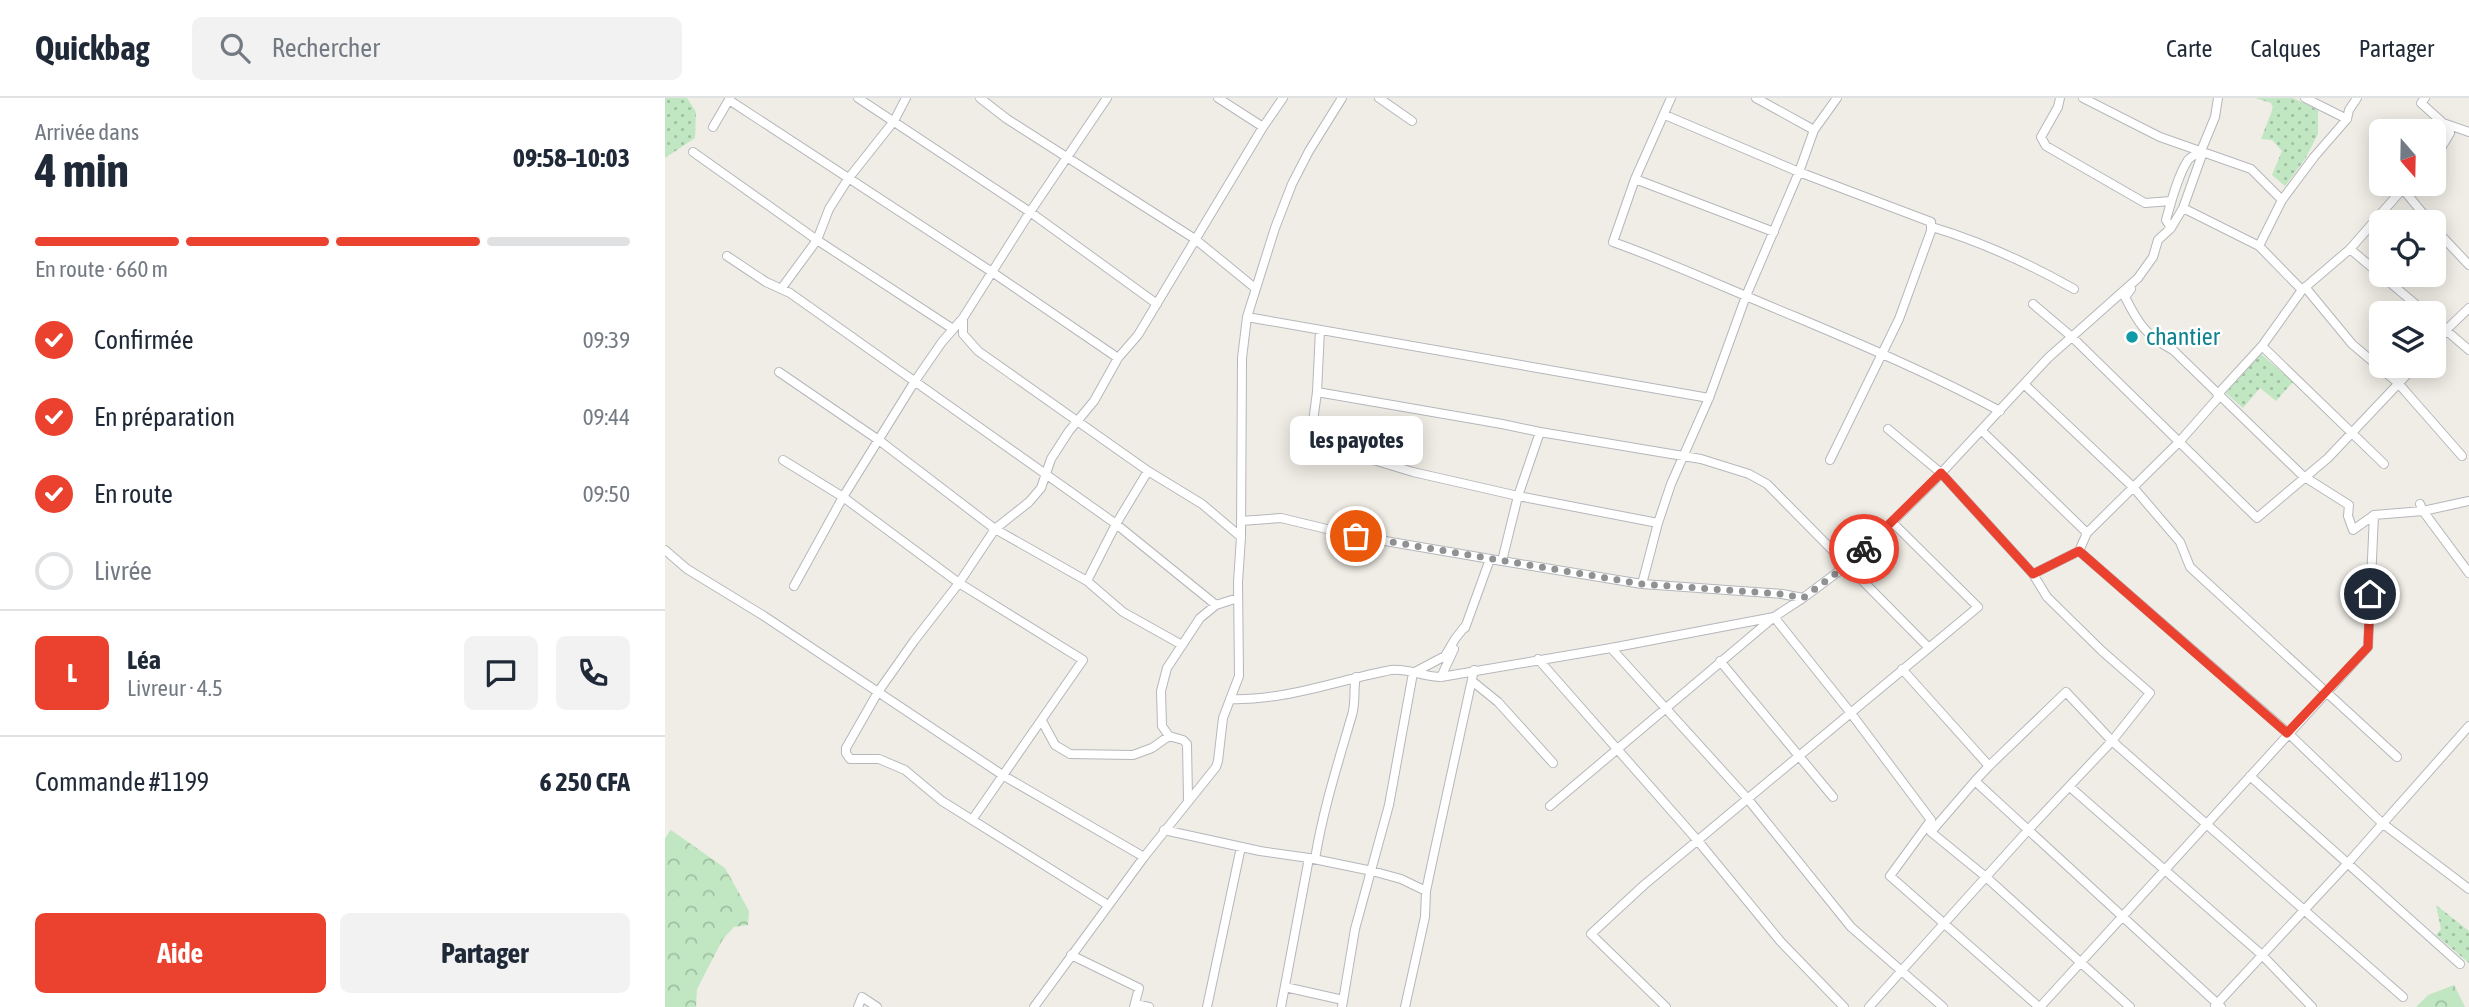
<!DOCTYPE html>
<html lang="fr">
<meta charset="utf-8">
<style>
body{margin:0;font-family:"Asap Condensed",sans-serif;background:#f2f2f3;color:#1f2937;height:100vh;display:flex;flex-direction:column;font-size:26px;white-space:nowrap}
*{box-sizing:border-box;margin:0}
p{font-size:23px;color:#747a83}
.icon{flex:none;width:38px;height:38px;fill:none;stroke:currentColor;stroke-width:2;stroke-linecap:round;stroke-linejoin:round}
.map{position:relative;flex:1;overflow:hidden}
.drawer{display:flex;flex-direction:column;background:#fff;width:665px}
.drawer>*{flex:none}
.needle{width:46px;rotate:160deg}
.fabs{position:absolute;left:1704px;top:21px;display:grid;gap:14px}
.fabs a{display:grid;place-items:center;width:77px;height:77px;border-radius:10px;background:#fff;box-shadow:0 4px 18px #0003;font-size:35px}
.pin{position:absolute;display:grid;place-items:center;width:60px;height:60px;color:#fff;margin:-30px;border:4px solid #fff;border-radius:50%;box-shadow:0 2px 7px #0007}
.courier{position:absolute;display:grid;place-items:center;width:70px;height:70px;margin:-35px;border:5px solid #eb412f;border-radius:50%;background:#fff;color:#222;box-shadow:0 2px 9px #0007}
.bubble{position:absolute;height:49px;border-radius:10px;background:#fff;box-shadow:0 4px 18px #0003;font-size:23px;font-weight:700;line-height:49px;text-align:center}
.headline em{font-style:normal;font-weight:700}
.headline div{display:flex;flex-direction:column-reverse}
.headline{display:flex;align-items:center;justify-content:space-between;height:119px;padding:0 35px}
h1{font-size:46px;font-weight:700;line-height:52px}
.bar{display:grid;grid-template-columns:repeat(4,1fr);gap:10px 7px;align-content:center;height:84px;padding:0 35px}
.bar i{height:9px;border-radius:5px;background:#e0e1e3}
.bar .current{background:#eb412f}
.bar p{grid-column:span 4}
.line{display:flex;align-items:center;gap:18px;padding:0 35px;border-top:2px solid #e0e1e3}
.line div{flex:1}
.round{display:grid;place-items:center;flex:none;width:74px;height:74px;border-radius:10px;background:#f2f2f3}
ol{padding:0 35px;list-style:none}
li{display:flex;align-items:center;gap:21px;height:77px}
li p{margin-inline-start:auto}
li .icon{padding:7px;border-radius:50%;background:#eb412f;color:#fff;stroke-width:4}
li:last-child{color:#747a83}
li i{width:38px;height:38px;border:4px solid #e0e1e3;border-radius:50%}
.button{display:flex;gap:14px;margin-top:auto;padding:14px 35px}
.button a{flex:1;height:80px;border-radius:10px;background:#eb412f;color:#fff;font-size:28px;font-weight:700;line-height:80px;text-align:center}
.button a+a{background:#f2f2f3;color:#1f2937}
header{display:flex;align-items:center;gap:42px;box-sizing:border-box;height:98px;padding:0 35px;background:#fff;border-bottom:2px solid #e0e1e3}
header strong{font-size:33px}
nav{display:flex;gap:38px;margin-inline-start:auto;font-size:24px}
.search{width:490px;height:63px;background:#f2f2f3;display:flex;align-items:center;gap:18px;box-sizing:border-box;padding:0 24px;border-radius:10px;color:#747a83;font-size:26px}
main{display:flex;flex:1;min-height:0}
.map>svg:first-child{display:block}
.grass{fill:url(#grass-dots)}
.forest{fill:url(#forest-crowns)}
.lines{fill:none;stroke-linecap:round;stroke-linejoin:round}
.street-casing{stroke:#b5b7bc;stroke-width:10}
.street{stroke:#fff;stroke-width:8}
.done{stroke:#909192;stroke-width:7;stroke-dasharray:0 12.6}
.route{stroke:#eb412f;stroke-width:9}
.culture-dot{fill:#0f9aa8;stroke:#fff;stroke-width:2.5}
.labels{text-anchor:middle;stroke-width:5;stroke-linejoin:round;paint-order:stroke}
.culture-label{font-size:24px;fill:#0d838f;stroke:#fff;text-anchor:start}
</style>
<header>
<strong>Quickbag</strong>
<div class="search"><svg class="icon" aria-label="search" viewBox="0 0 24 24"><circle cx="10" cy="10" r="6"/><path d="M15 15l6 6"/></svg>Rechercher</div>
<nav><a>Carte</a><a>Calques</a><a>Partager</a></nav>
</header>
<main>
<section class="drawer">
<div class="headline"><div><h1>4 min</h1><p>Arrivée dans</p></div><em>09:58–10:03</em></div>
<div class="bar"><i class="current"></i><i class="current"></i><i class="current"></i><i></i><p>En route · 660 m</p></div>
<ol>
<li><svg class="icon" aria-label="check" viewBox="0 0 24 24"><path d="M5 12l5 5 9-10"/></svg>Confirmée<p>09:39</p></li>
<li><svg class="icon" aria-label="check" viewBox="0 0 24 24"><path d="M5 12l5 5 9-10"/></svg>En préparation<p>09:44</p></li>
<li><svg class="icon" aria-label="check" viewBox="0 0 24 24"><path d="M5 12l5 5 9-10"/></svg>En route<p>09:50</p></li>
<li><i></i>Livrée</li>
</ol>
<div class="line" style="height:126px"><b class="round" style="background:#eb412f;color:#fff">L</b><div><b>Léa</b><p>Livreur · 4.5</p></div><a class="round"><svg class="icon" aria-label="chat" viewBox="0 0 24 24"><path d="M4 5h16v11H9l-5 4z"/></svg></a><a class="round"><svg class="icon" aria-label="phone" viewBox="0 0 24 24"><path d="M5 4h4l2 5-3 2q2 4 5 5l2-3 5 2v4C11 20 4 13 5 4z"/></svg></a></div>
<div class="line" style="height:91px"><div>Commande #1199</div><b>6 250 CFA</b></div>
<div class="button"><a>Aide</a><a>Partager</a></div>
</section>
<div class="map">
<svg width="1804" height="909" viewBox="0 0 1804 909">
<defs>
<pattern id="grass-dots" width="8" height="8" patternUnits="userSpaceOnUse" patternTransform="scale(1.75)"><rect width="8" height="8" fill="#c1e7c2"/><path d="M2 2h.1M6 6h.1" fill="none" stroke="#a0bfa1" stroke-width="1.8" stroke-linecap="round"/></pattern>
<pattern id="forest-crowns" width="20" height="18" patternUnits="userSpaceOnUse" patternTransform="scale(1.75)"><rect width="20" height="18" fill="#c1e7c2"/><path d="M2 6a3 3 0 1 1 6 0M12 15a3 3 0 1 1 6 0" fill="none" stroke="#a0bfa1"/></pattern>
</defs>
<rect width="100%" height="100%" fill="#efede5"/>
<!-- grass -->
<path class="grass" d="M0 0H22L31 14 30 40 0 60Z
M1590 0H1628L1653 12V36L1640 61 1620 88 1607 77 1617 53 1607 42 1596 41 1608 10 1606 5Z
M1596 256 1628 284 1611 303 1595 290 1578 310 1561 295Z
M1771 807 1804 833V865L1771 837 1776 831Z"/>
<!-- forest -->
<path class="forest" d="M6 732 60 770 84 813 83 827 69 829 58 841 32 891 31 909H0V740Z
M1789 887 1800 909H1751L1763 897Z"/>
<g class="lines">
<!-- street casing -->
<g class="street-casing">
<path id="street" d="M193 0 365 114 492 206
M315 0 342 21 530 141 590 190
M553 0 598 29
M714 0 747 23
M1006 0 970 81 948 144C1010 166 1069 194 1131 219 1200 248 1268 277 1335 313
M1091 0 1149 32
M1395 0 1393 9 1376 39 1381 48 1480 105 1506 103
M1418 0 1495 39 1586 71 1617 102
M1760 0 1756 5 1778 25 1785 35 1769 62
M64 2 327 174 453 260
M1000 17 1134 74 1266 124V133L1234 221 1165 362
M1682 21 1684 12 1692 0
M1778 25 1804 34
M48 29 65 0
M28 54 152 142 288 231
M970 81 1109 134
M1737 90 1765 124
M1518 110 1594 148
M1267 129C1317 144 1363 165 1409 191
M1506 130 1501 122C1506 104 1513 77 1523 62 1527 57 1533 56 1538 54
M1769 130 1804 167
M1685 151 1761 215
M62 158 101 184 125 195 451 426 551 507
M1640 189 1687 246 1733 285 1797 358
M116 191 152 142 164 111 183 81 229 23 241 0
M1466 191 1460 199C1473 225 1481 238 1508 252L1638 378 1684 407 1683 418 1688 432 1709 417 1758 413 1804 403
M1637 192 1594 148 1617 102 1649 59 1682 21 1640 0
M1368 206 1407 239 1592 420 1663 360 1750 268
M582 219 1044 300
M298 220V236L313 253 483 373 537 406 576 439
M1769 222 1804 252
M1597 248 1719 366
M1769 248 1781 232 1804 210
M114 274 215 343 330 431 422 483 458 514 517 547
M1360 287 1468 389 1515 444 1525 469 1732 659
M652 294 837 326 875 334 853 398 993 425
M1316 332 1422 435 1414 453 1368 476
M875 334 1036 361 1084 376 1102 386 1264 550
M118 362 178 399 294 485 418 562 307 722
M1755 406 1758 413 1804 475
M576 423 616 420 691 438 837 463 853 398 748 374 705 361 656 358 647 354 645 346 652 294 655 232
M1422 435 1515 343 1552 301 1553 296 1597 248 1637 192 1685 151 1742 86
M0 452 22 471 99 518 339 678 479 759
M1414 453 1623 635 1717 725 1804 791
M837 463 977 486 1117 496 1138 500 1181 468 1214 437 1266 386 1383 260 1473 180 1488 159 1493 142 1506 130 1518 110 1538 54 1536 53 1550 19 1553 0
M422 483 451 426 483 373
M977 486 993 425 1006 386 1044 300 1081 198 1134 74 1149 32 1172 0
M129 488 178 399 250 283 277 244 298 220 365 114 442 0
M800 530 825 461
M946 550 1082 700 1186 829 1278 909
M873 561 1033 743 1116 844 1179 909
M1055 563 1168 699
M1237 571 1324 668 1310 683 1556 909
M776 579 789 551
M807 583 833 604 888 665
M565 601C620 603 673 582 726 572 743 570 759 579 776 579L946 550 1109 519 1138 500
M377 623 390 647 405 656 468 657 487 650 504 638
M1324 668 1401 594 1447 643 1738 899
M1585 678 1795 866
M1405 689 1597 857 1647 909
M523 701 522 646 518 642 504 638 497 628 496 593 502 570 535 520 551 507 573 500
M885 708 1109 519 1185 614 1266 722V734L1321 779 1465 909
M1266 722 1225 778 1374 909
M499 732 595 753 644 760 707 773 736 781 761 793
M1266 734 1310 683
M650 761C658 712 673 665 687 617 691 605 688 591 691 579
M443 807 277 703 240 672 214 661H185L181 655V650L213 594 249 543 294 485 330 431 364 404 376 390 386 361 404 333 429 303 453 260 473 237 598 29 618 0
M406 857 474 890 469 909
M620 889 678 902
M470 906 484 909
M1550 908 1682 766 1804 628
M193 909 197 899 212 909
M369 909 479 759 551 669 553 663 558 620 574 578 573 484 576 439 577 260 582 219 610 130 627 86 644 53 677 0
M542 909 576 749
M616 909 644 760
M677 909 690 831 724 707 748 575 780 558 790 541 801 527
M740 909 760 819 761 793 768 760 809 572
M1001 909 926 836 979 787 1313 509 1227 424
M1204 909 1364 731 1447 643 1485 595 1437 553 1382 499 1368 476 1276 375 1223 331
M1375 909 1703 549 1709 417"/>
</g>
<!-- street -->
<use href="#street" class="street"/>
</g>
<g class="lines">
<!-- done -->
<path class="done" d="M691 438 977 486 1116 496 1138 500 1181 468 1199 451"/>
<!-- route -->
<path class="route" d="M1199 451 1276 375 1368 476 1414 453 1622 635 1703 549 1705 496"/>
</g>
<!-- markers -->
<circle class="culture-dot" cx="1467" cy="239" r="7"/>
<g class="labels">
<!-- culture labels -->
<g class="culture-label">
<text x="1481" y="247">chantier</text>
</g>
</g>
</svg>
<div class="fabs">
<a><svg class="needle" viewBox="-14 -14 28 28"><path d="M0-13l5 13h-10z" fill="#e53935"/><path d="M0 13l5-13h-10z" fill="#747a83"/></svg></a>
<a><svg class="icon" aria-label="locate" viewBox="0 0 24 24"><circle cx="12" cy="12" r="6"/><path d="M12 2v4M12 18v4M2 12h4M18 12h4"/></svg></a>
<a><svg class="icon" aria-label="layers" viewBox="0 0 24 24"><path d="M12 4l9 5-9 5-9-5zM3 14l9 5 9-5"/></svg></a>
</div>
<div class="pin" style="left:691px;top:438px;background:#ea580c"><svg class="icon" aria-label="bag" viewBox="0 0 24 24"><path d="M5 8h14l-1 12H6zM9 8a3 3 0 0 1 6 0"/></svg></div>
<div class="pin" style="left:1705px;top:496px;background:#1f2937"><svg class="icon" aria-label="home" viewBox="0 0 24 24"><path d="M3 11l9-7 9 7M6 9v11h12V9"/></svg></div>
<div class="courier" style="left:1199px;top:451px"><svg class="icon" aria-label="bike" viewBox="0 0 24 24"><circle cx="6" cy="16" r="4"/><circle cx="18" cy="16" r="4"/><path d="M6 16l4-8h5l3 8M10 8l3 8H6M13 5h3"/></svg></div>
<div class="bubble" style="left:625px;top:318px;width:133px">les payotes</div>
</div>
</main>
